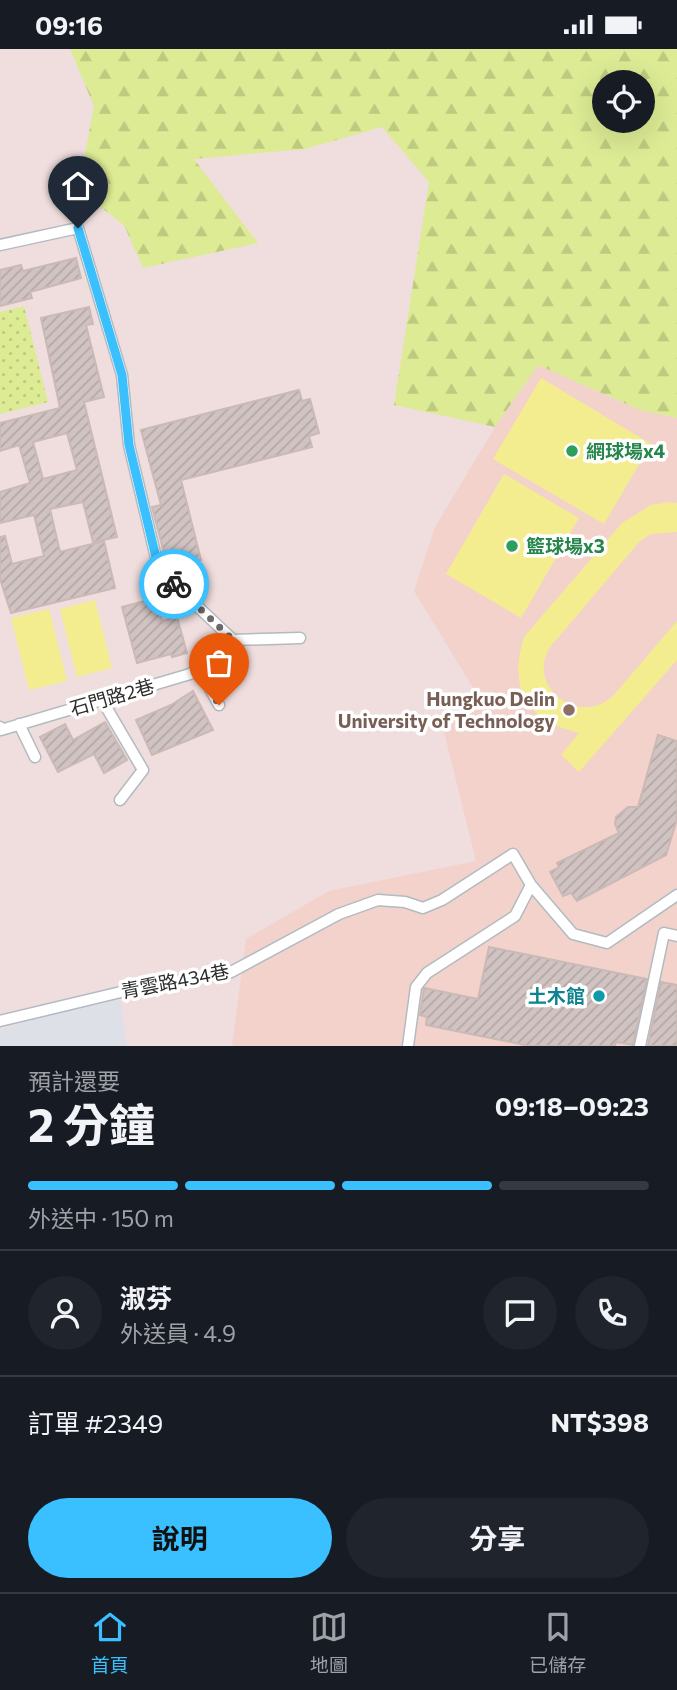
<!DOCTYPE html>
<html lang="zh-TW">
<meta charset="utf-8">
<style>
body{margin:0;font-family:Commissioner,"Noto Sans TC",sans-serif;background:#20242c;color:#f1f3f6;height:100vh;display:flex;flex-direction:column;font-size:26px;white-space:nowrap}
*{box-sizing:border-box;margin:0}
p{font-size:23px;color:#9ea1a6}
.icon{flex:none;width:38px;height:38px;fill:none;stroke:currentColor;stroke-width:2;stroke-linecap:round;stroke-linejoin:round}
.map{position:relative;height:997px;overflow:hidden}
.sheet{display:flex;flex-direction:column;background:#171b24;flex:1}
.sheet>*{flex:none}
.tools{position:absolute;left:592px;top:21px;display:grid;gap:14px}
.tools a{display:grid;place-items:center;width:63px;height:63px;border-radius:50%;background:#171b24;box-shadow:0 7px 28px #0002;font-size:35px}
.pin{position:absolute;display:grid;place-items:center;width:60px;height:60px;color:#fff;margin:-72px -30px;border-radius:50% 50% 50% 0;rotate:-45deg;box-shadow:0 0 7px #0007}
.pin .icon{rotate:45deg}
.courier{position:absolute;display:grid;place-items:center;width:70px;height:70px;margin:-35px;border:5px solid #3abfff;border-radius:50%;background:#fff;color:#222;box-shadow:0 2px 9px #0007}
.overview em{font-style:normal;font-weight:700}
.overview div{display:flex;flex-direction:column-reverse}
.overview{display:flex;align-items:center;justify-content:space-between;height:119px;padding:0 28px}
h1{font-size:46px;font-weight:700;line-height:52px}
.bar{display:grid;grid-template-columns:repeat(4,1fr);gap:10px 7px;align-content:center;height:84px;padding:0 28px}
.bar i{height:9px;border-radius:5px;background:#363941}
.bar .on{background:#3abfff}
.bar p{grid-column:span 4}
.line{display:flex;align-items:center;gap:18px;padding:0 28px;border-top:2px solid #363941}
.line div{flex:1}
.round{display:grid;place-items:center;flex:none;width:74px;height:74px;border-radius:37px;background:#20242c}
.button{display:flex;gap:14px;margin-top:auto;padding:14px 28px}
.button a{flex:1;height:80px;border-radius:42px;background:#3abfff;color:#111;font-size:28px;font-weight:700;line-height:80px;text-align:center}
.button a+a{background:#20242c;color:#f1f3f6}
.status{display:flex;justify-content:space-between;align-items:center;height:49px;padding:0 35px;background:#171b24;direction:ltr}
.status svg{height:19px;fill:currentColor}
.tab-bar{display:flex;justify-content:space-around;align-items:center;height:98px;border-top:2px solid #363941;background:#171b24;font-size:19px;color:#9ea1a6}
.tab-bar a{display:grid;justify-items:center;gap:4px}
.tab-bar .on{color:#3abfff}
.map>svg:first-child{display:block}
.industrial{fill:#dee0e7}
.education{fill:#f2d2cb}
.grass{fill:url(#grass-dots)}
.forest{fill:url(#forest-firs);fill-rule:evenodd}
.pitch{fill:#f3ed8f}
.building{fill:url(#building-hatch);stroke:#cbb9b6;stroke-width:2;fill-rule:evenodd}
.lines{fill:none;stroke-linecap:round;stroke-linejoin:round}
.service-casing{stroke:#b1bbc1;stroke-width:13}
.service{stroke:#fff;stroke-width:10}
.done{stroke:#706a6a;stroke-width:7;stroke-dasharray:0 12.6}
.route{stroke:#3abfff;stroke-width:9}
.leisure-dot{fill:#2e9e5b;stroke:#fff;stroke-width:2.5}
.education-dot{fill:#8d6e63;stroke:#fff;stroke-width:2.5}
.culture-dot{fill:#0f9aa8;stroke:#fff;stroke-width:2.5}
.labels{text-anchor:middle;stroke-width:7;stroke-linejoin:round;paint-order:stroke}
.leisure-label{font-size:19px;font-weight:bold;fill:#27864d;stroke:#fff;text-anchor:start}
.street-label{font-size:19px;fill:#2c2c2c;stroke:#fff}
.education-label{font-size:19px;font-weight:bold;fill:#785e54;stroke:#fff;text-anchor:end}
.culture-label{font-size:19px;font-weight:bold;fill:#0d838f;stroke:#fff;text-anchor:end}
</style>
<div class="status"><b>09:16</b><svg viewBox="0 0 49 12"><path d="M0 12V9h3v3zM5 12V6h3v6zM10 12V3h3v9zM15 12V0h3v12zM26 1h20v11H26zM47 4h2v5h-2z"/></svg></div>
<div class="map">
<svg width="677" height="997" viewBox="0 0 677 997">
<defs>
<pattern id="grass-dots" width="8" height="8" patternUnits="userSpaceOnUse" patternTransform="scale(1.75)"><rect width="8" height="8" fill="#dceb94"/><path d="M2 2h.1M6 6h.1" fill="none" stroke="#bdca80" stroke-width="1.8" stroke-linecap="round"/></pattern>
<pattern id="forest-firs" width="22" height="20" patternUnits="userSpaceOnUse" patternTransform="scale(1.75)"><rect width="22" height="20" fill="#dceb94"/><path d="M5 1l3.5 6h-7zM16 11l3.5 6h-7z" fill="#bdca80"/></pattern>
<pattern id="building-hatch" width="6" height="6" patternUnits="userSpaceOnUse" patternTransform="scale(1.75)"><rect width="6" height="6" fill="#d0c3c1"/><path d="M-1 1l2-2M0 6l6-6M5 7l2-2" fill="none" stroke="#b3a8a6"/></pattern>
</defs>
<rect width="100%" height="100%" fill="#efdedd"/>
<!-- industrial -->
<path class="industrial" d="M120 951 127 997H0V981L50 965Z"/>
<!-- education -->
<path class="education" d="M538 316 640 361 677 369V997H232L246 890 329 842 476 812 441 671 480 650 414 542 435 478 495 378Z"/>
<!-- grass -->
<path class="grass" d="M24 257 48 353 0 365V263Z"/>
<!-- forest -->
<path class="forest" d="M70 0H677V369L640 361 538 316 495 378 394 356 429 133 382 78 305 100 194 110 258 194 143 219 124 176 78 141 94 57ZM604 33H642V72H604Z"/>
<!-- pitch -->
<path class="pitch" d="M541 329 651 395 604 475 493 410Z
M504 425 579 469 521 569 446 525Z
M670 453 677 454V483L651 485 640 492 551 597C524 636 578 679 613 647L677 572V611L579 723 561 706 579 684C526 672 508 639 524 588L622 474 651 456Z
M95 551 112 619 77 628 60 560Z
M49 560 67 632 29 641 11 569Z"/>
<!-- building -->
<path class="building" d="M76 209 81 229 30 243 32 249 0 257V221L21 216 23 222Z
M89 258 93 275 86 276 104 348 84 353 117 488 93 493 83 453 50 460 60 503 104 492 115 539 11 564 0 530V488L5 487 12 515 44 507 34 466 0 474V443L30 434 19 396 0 402V374L60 359 41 269ZM67 384 77 421 43 430 33 393Z
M299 341 302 352 310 350 319 384 309 387 312 398 181 431 201 511 168 519 152 458 161 456 141 381Z
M156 549 162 572 177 568 187 604 172 608 171 605 137 614 122 558Z
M193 642 213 681 152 706 136 671 171 656Z
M105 673 127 711 104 724 94 705 58 723 40 688 65 675 73 691Z
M658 686 677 692V770L666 806 577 852 571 844 563 847 550 823 559 818 557 814 619 784 615 775 616 768 628 758H638Z
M489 898 647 930 633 996 616 993 615 997H530L426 976 427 968 420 966 424 939 478 950Z
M661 933 677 936V997H648Z"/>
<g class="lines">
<!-- service casing -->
<g class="service-casing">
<path id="service" d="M0 196 78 179 122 326 129 396 159 521 233 591
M198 618 219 656
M102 651 143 721 120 751
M19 675 35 708
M0 678 1 681 190 625 233 591 300 589
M0 972 146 937 231 923 339 865 378 851 405 853 423 859 442 851 513 805 531 836 573 885 607 894 677 846
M408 997 416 938 427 924 515 867 531 836
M640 997 664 884 677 887"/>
</g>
<!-- service -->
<use href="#service" class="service"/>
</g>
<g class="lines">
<!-- done -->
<path class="done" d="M174 535 233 591 198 618 219 656"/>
<!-- route -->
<path class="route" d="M78 179 122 326 129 396 159 521 174 535"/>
</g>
<!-- markers -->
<g class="leisure-dot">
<circle cx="572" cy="402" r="7"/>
<circle cx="512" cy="497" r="7"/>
</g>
<circle class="education-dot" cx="569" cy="661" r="7"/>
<circle class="culture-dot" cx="599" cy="947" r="7"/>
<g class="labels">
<!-- leisure labels -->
<g class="leisure-label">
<text x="586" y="409">網球場x4</text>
<text x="526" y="504">籃球場x3</text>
</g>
<!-- street labels -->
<g class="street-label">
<text transform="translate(112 648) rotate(-16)" y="7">石門路2巷</text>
<text transform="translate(175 932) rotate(-11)" y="7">青雲路434巷</text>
</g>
<!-- education labels -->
<g class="education-label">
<text x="555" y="657">Hungkuo Delin<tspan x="555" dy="22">University of Technology</tspan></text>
</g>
<!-- culture labels -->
<g class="culture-label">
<text x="585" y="954">土木館</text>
</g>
</g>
</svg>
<div class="tools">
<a><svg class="icon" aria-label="locate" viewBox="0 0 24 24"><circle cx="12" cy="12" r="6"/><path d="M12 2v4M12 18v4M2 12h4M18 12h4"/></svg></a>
</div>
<div class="pin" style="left:219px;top:656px;background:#ea580c"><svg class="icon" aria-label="bag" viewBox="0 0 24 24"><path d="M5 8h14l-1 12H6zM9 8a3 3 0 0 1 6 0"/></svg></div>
<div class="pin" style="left:78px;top:179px;background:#1f2937"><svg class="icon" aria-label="home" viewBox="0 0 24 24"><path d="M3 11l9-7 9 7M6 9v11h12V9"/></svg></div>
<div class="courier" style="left:174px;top:535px"><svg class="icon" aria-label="bike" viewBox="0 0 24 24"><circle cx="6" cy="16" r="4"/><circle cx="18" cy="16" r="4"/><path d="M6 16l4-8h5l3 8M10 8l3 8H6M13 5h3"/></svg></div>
</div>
<section class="sheet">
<div class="overview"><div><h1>2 分鐘</h1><p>預計還要</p></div><em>09:18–09:23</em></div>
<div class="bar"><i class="on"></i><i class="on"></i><i class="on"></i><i></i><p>外送中 · 150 m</p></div>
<div class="line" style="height:126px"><a class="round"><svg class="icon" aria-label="person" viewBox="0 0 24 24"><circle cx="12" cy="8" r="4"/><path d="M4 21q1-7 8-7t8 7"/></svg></a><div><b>淑芬</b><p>外送員 · 4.9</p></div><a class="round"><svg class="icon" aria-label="chat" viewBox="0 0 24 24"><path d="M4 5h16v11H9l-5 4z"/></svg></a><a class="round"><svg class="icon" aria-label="phone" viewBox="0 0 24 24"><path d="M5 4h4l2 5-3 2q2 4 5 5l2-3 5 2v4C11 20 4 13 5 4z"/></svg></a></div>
<div class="line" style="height:91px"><div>訂單 #2349</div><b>NT$398</b></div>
<div class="button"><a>說明</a><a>分享</a></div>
</section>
<nav class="tab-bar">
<a class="on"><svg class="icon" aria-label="home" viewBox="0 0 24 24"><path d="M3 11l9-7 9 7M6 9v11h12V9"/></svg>首頁</a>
<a><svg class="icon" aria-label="map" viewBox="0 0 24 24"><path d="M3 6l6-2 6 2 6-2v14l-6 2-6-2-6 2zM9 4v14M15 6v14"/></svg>地圖</a>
<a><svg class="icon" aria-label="saved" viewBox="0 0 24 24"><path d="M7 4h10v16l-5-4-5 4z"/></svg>已儲存</a>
</nav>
